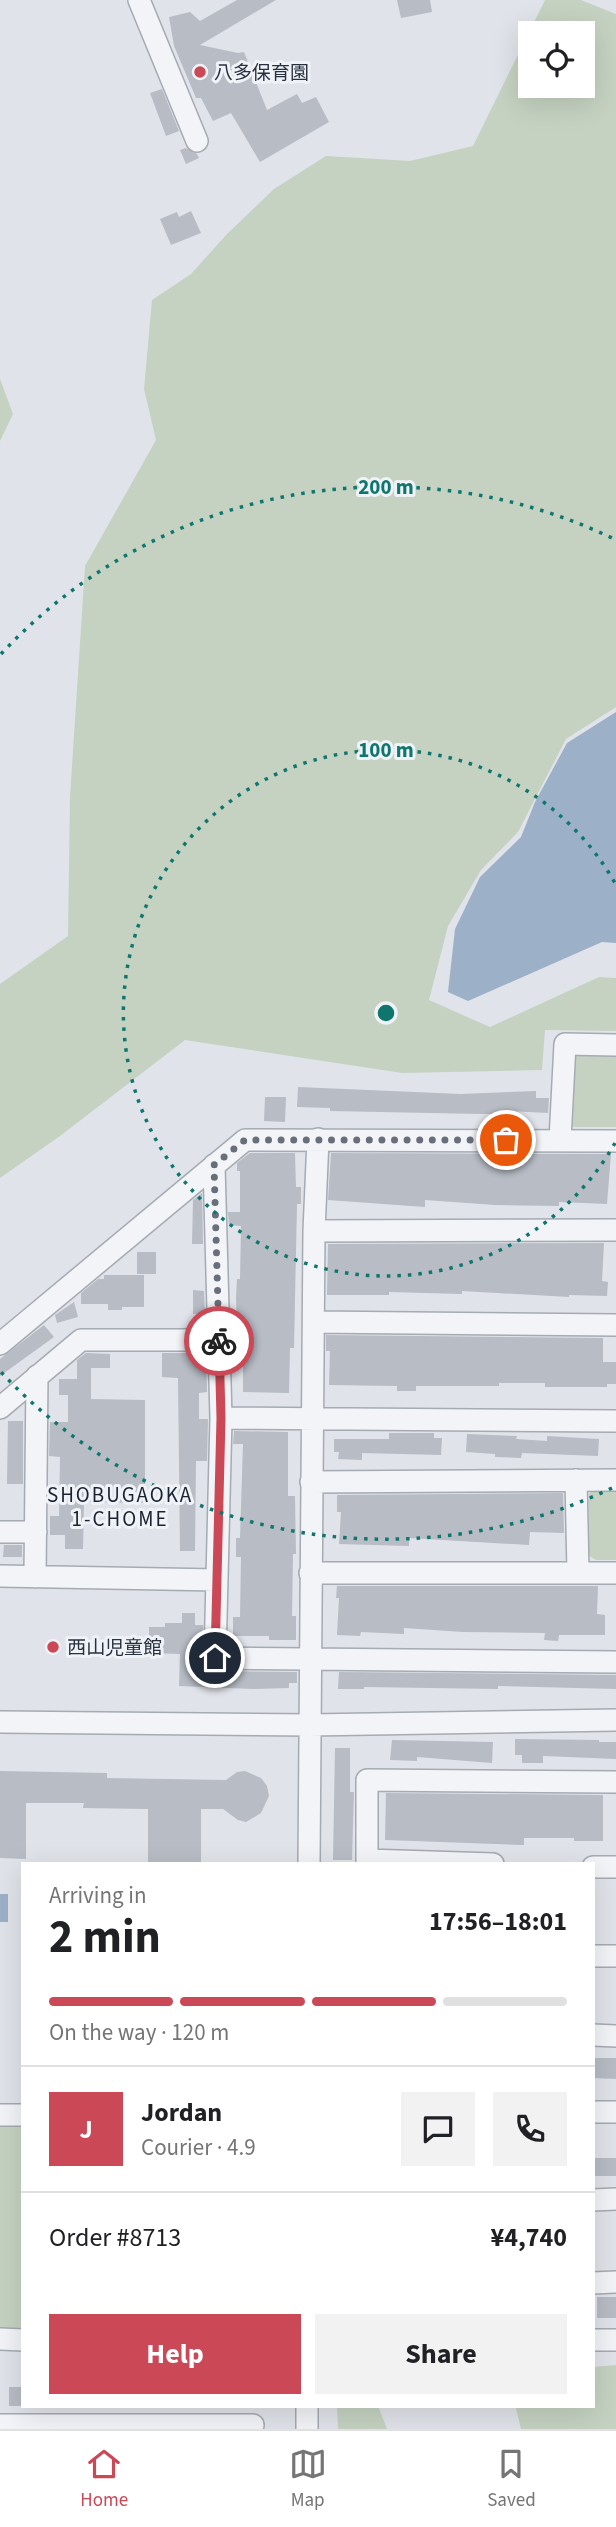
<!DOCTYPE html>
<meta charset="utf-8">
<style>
body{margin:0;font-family:"Source Sans 3","Noto Sans JP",sans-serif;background:#f2f2f2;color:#202124;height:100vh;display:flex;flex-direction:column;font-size:26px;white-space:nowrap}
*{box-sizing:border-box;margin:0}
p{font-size:23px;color:#757577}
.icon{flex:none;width:38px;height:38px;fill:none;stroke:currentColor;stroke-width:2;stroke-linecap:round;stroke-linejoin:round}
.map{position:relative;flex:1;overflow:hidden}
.details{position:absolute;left:21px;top:1862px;width:574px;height:546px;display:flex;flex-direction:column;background:#fff;border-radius:0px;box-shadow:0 7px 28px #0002}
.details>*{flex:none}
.buttons{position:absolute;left:518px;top:21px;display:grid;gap:14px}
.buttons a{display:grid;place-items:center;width:77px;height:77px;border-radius:0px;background:#fff;box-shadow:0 7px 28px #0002;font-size:35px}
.pin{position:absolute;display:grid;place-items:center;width:60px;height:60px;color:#fff;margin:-30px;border:4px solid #fff;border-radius:50%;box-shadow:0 2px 7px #0007}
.courier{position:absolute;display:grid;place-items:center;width:70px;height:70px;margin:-35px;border:5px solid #cb4857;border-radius:50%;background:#fff;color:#222;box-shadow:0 2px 9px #0007}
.summary em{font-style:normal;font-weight:700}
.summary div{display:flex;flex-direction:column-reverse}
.summary{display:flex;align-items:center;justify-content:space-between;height:119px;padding:0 28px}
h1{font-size:46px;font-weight:700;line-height:52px}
.bar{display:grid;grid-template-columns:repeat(4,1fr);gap:10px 7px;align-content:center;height:84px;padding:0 28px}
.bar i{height:9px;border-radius:5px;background:#e0e0e0}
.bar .active{background:#cb4857}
.bar p{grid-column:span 4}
.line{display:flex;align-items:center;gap:18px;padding:0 28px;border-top:2px solid #e0e0e0}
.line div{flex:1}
.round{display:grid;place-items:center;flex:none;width:74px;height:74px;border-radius:0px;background:#f2f2f2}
.primary-button{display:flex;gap:14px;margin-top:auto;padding:14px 28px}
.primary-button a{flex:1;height:80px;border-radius:0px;background:#cb4857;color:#fff;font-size:28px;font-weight:700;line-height:80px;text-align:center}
.primary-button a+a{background:#f2f2f2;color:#202124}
.tabs{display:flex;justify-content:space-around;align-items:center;height:98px;border-top:2px solid #e0e0e0;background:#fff;font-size:19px;color:#757577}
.tabs a{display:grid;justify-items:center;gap:4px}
.tabs .active{color:#cb4857}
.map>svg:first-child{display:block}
.green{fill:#c5d2c1;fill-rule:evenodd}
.water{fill:#9cb0c8}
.building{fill:#b7bcc5}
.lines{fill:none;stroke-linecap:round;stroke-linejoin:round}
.minor-casing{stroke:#a5aab3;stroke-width:24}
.minor{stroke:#f2f4f7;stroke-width:21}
.done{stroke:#696f7a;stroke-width:7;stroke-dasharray:0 12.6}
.route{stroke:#cb4857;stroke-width:9}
.ring{fill:none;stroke:#0f766e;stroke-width:3.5;stroke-dasharray:3.5 7}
.poi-dot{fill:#cb4857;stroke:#eff2f6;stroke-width:2.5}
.labels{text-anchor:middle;stroke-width:6;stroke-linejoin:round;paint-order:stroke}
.poi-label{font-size:19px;fill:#29303f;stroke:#eff2f6;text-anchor:start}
.neighbourhood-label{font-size:21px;letter-spacing:2px;fill:#1b2230;stroke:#eff2f6}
.centre{fill:#0f766e;stroke:#eff2f6;stroke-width:3.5}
.ring-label{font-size:21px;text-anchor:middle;font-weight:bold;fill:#0f766e;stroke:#eff2f6;stroke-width:6;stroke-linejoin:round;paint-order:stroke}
</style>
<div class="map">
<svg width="616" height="2429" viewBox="0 0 616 2429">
<rect width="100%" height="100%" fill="#e0e3e9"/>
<!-- green -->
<path class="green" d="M545 0H581L616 14V707L566 739 518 832 481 870 448 926 429 1000 490 1027 599 977 616 978V1031L545 1030 542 1070 402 1073 185 1040 60 1136 0 1178V984L68 936 70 797 85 566 156 440 144 389 152 300 191 274 227 234 274 189 326 156 410 161 473 146ZM530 33H583V86H530Z
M0 379 13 414 0 441Z
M578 1048 616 1049V1127H574L568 1121 569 1056Z
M596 1485H616V1560H596L588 1555 589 1494Z
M0 2121H23V2333L0 2332Z
M616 2365V2429H521L516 2408 501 2406H593V2367Z
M337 2406H378L387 2429H338Z"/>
<!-- water -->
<path class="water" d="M616 712V943L602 942 468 1001 448 992 455 929 480 877 521 837 535 802 567 743Z
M0 1894H8V1922H0Z"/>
<!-- building -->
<path class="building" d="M237 0H276L200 45 238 53 244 52 267 110 297 94 302 103 316 97 329 122 260 162 231 113 213 121 201 98H196L174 46 169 17 190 12 200 21Z
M397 0H430L432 12 401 18Z
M162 89 179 131 166 136 150 93Z
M186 148 197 154 199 158 186 164 180 150Z
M191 211 201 233 171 245 160 219 177 212 179 217Z
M298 1087 461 1094 536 1091V1098H549L548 1113 508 1111V1114H481L330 1111V1108L297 1107Z
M265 1097H286L285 1122 264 1121Z
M250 1153H295L296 1187H301V1204H297L294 1348H290L289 1393 243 1392V1361H238L236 1297 237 1279H240L241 1226 229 1225 228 1212H240V1171H237V1163Z
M331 1153 611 1154 607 1204 559 1202V1206L495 1205 425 1200V1207L328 1200Z
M202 1193 203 1244H192L193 1200Z
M604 1243 602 1281 608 1282 607 1296 569 1295V1297L462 1291V1294L389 1292V1295H327L328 1244Z
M137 1252H156V1274H137Z
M104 1275H144V1307H122V1310H108V1304H81V1293L98 1279H104Z
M193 1290 204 1291 205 1314H193Z
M74 1302 78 1317 57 1323 55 1315Z
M44 1325 54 1337 0 1376V1359Z
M326 1335 603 1338V1362H616V1384H607V1387H545V1383H499V1386H416V1391H397V1386L329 1385 330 1351H326Z
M86 1353 110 1354V1368H91V1399L145 1400V1503L84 1502 83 1549H65V1535H50V1516H59L60 1457 49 1456 50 1422H68V1395H59V1379H77V1360Z
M162 1353H200V1359H206L207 1392 199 1393V1419H208L207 1461H196L195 1551H180L178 1378 162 1377Z
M8 1421H23V1484H7Z
M234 1431 288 1432V1496H295L296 1554H293L292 1616H296V1640H269V1636H233V1617H240L241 1557H236V1538H240L243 1444H233Z
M389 1433H434V1438H442L441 1455 362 1453V1460L338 1459 339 1452H334V1439H389Z
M467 1434 517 1436 516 1439 547 1441V1436L599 1439 598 1456 522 1453 521 1458 495 1457V1454L466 1452Z
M563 1493 564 1533 530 1532 529 1545 409 1538V1546L339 1544 341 1512H337V1495Z
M4 1545H22V1557H3Z
M337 1586H598L597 1614 605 1615V1635H559L558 1641 544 1640 545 1633 463 1632 404 1628V1634L361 1632 360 1636 337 1635 339 1598H336Z
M182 1613H195V1625H203L202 1658 208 1669 215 1671 297 1672V1683H289V1688L253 1689 179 1686 180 1654 149 1653V1627H165V1623H182Z
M339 1672 616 1675V1689L498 1686V1689L364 1687V1689H338Z
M515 1739 599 1740V1742H616V1759L543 1756V1763H522V1755H515Z
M392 1740 493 1742 492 1763 417 1757V1761L390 1760Z
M335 1748H350V1792H354L352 1860H333Z
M0 1771 107 1773V1778L226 1780 237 1772 245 1771 261 1778 267 1786 269 1796 261 1813 246 1822 238 1820 223 1809H201V1864H148V1809L83 1808 84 1803H26V1859L0 1858Z
M386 1793 603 1795V1841H574V1838H524V1845L385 1840Z
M593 2058H616V2079L593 2078Z
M593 2158H616V2176H593Z
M597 2297H616V2318H597Z
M9 2387H23V2406H9Z"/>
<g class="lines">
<!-- minor casing -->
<g class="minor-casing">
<path id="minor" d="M139 0 197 141
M560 1140 565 1044 616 1045
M214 1165 221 1418 215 1658 616 1662
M314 1231 616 1230
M314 1322 616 1325
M0 1344 245 1140 616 1141
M0 1408 81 1340H219
M221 1418 616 1421
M576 1480 578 1572
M311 1482 616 1480
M0 1532H36
M310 1573H616
M0 1576 217 1580
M35 1577 37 1376
M0 1722 310 1725 616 1720
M367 1860 493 1864
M309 1864 314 1231 318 1139
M367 1864V1780L616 1782
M593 1867H616
M593 1956H616
M593 2035 616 2036
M593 2112H616
M0 2115H23
M593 2200 616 2199
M593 2283 616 2282
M0 2339 23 2340
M593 2340H616
M307 2406V2429
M0 2425H253"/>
</g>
<!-- minor -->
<use href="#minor" class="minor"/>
</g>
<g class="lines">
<!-- done -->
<path class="done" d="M219 1341 214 1165 245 1140H506"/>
<!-- route -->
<path class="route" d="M215 1658 221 1418 219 1341"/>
</g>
<!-- distance rings -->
<g class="ring">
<path d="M615 1143A263 263 0 1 1 615 883"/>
<path d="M612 1488A526 526 0 0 1 1 1372M1 654A526 526 0 0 1 612 538"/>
</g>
<!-- markers -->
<g class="poi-dot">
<circle cx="200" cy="72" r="7"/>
<circle cx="53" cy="1647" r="7"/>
</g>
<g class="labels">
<!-- poi labels -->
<g class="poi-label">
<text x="214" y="79">八多保育園</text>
<text x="67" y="1654">西山児童館</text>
</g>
<!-- neighbourhood labels -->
<g class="neighbourhood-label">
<text x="120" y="1502">SHOBUGAOKA<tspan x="120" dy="24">1-CHOME</tspan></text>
</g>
</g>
<circle cx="386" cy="1013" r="10" class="centre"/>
<g class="ring-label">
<text x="386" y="494">200 m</text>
<text x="386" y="757">100 m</text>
</g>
</svg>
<div class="buttons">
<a><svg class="icon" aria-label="locate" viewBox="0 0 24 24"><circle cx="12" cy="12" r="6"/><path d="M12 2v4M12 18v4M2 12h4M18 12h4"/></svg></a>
</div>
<div class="pin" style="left:506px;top:1140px;background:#ea580c"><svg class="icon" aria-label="bag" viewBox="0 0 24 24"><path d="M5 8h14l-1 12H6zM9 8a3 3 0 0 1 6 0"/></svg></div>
<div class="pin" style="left:215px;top:1658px;background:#1f2937"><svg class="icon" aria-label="home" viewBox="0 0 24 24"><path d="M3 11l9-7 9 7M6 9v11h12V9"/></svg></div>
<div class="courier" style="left:219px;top:1341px"><svg class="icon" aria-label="bike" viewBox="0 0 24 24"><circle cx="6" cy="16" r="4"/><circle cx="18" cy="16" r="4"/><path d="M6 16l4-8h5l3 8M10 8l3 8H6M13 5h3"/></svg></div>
<section class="details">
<div class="summary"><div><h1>2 min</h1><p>Arriving in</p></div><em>17:56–18:01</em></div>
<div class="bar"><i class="active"></i><i class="active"></i><i class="active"></i><i></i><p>On the way · 120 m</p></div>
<div class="line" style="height:126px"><b class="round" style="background:#cb4857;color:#fff">J</b><div><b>Jordan</b><p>Courier · 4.9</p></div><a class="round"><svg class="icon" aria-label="chat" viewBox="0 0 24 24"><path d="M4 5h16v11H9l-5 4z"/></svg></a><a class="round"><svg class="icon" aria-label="phone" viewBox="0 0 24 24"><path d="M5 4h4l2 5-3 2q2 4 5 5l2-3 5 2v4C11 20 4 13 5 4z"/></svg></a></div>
<div class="line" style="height:91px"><div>Order #8713</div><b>¥4,740</b></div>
<div class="primary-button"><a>Help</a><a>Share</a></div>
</section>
</div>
<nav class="tabs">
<a class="active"><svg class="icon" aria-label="home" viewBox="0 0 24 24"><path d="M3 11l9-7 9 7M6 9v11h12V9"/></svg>Home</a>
<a><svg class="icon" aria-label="map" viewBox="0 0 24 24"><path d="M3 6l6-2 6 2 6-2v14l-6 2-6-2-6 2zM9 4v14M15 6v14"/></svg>Map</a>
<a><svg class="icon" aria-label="saved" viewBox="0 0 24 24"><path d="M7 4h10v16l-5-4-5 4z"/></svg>Saved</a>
</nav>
